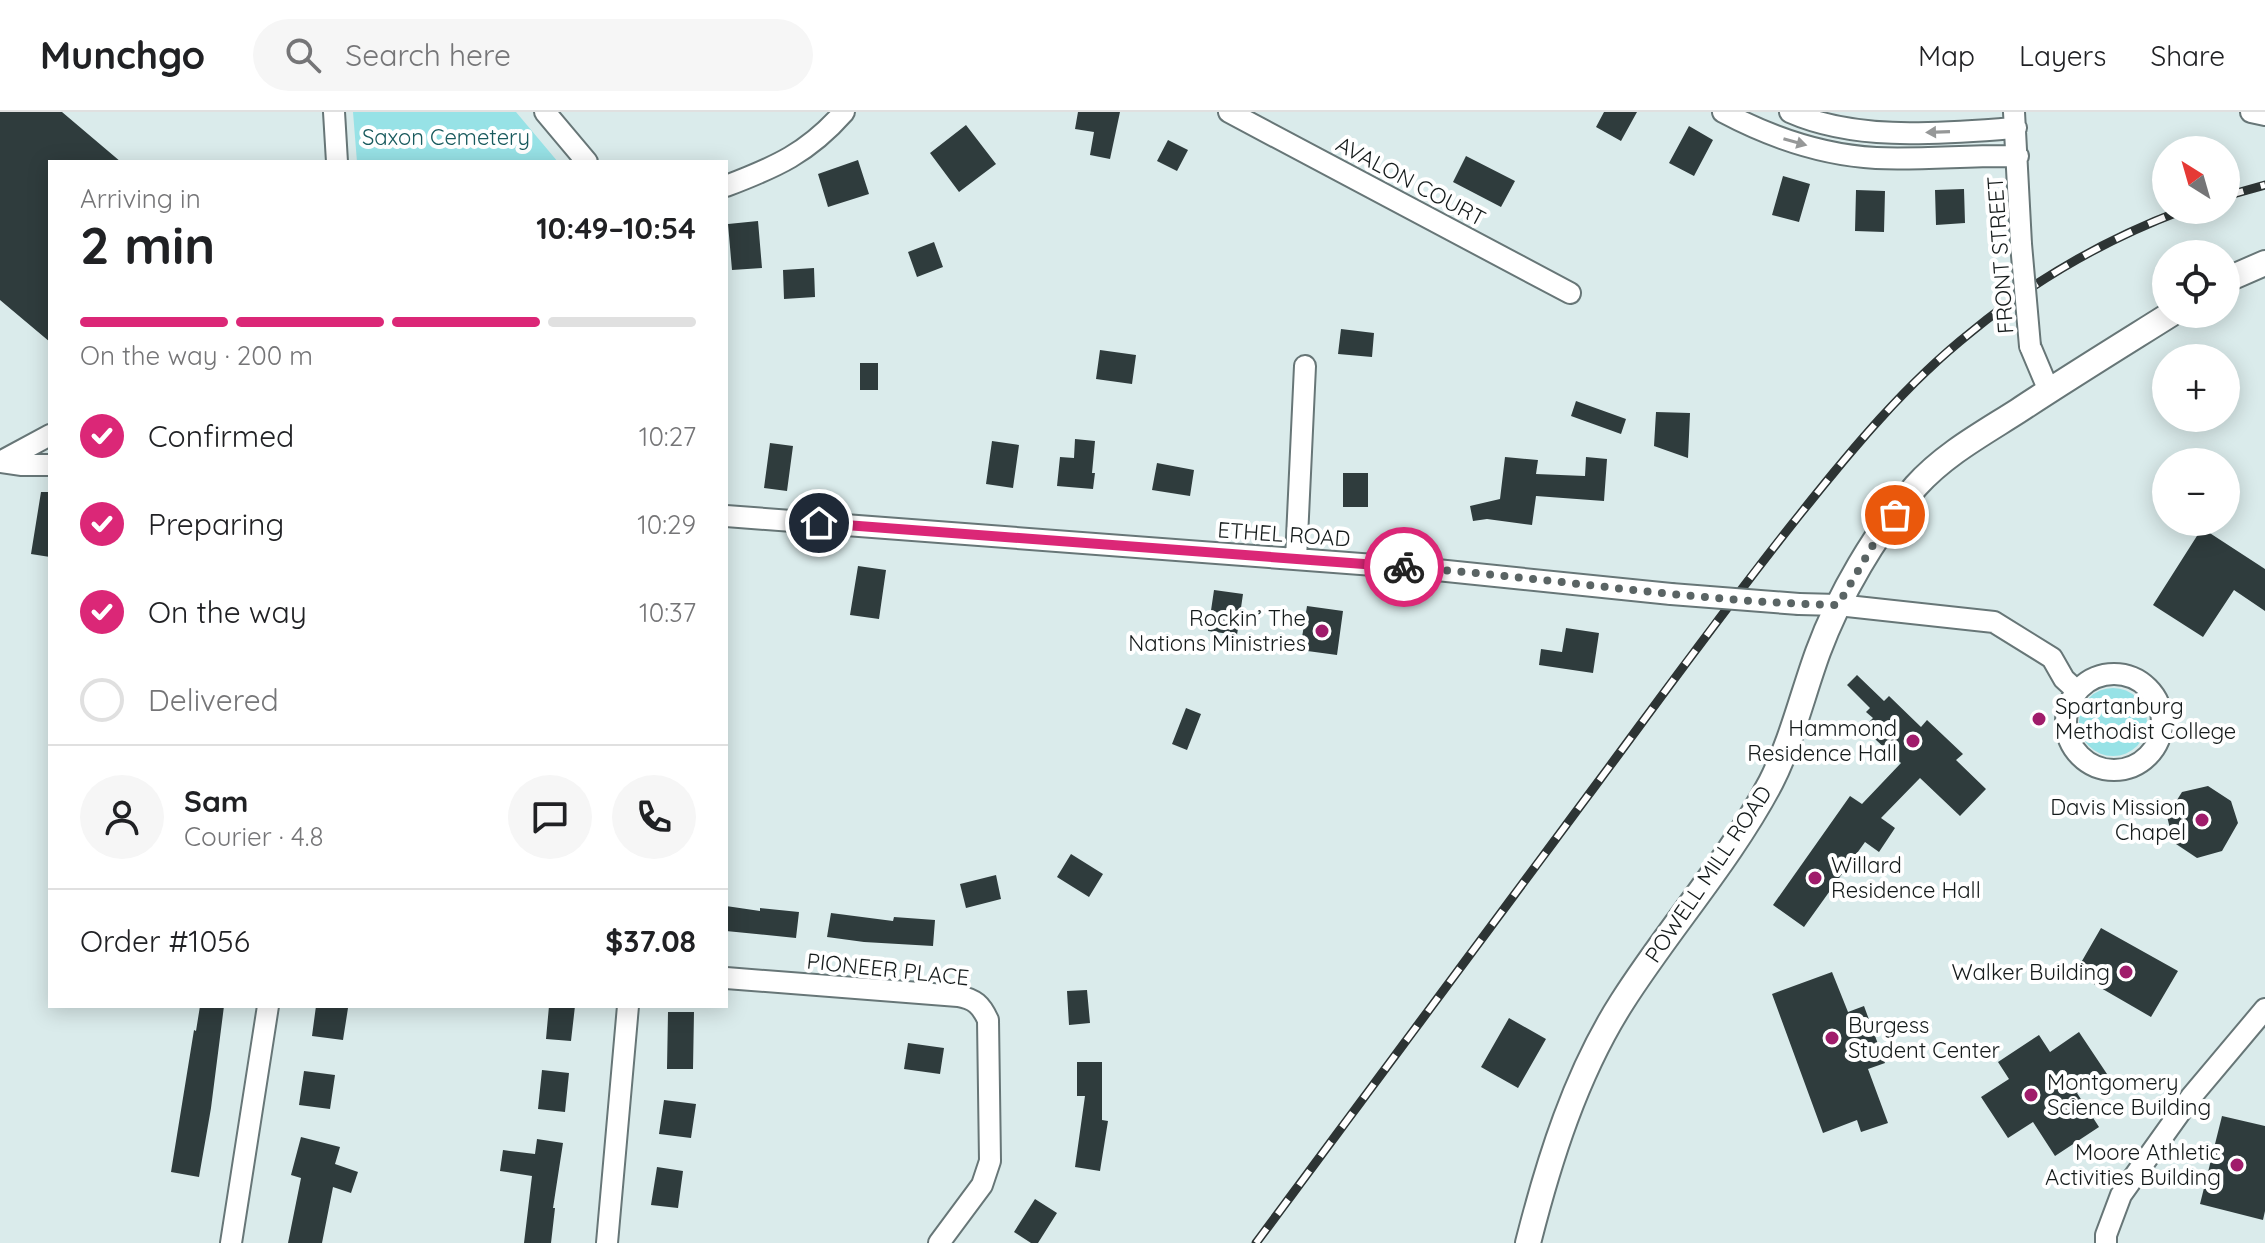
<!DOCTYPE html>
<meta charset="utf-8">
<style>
body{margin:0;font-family:Quicksand,sans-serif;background:#f6f6f6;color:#202124;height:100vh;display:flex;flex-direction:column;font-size:30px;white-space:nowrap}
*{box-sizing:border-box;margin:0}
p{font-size:26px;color:#757577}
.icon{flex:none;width:44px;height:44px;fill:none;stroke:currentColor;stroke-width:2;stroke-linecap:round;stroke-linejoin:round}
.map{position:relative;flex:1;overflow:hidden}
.side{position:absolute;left:48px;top:48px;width:680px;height:848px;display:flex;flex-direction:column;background:#fff;border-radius:0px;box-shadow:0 4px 20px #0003}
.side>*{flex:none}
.needle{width:52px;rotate:323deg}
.fabs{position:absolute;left:2152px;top:24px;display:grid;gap:16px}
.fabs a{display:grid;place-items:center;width:88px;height:88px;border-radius:50%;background:#fff;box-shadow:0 4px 20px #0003;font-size:40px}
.pin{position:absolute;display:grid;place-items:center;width:68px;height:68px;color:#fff;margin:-34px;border:4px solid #fff;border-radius:50%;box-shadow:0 2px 8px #0007}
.courier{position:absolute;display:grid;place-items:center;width:80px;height:80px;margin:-40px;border:6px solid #db2777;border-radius:50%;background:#fff;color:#222;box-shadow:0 2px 10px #0007}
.headline em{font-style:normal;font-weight:800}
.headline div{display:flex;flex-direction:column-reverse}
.headline{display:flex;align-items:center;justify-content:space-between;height:136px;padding:0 32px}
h1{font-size:52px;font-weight:800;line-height:60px}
.bar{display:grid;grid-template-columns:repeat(4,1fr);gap:12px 8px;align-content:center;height:96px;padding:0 32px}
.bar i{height:10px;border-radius:6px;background:#e0e0e0}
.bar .on{background:#db2777}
.bar p{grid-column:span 4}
.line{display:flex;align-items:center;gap:20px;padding:0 32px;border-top:2px solid #e0e0e0}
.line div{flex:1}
.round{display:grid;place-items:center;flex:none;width:84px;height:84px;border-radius:42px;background:#f6f6f6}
ol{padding:0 32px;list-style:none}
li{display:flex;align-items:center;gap:24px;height:88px}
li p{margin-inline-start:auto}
li .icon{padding:8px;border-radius:50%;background:#db2777;color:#fff;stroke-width:4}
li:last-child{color:#757577}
li i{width:44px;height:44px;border:4px solid #e0e0e0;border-radius:50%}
header{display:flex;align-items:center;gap:48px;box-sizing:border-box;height:112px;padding:0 40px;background:#fff;border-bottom:2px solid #e0e0e0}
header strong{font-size:38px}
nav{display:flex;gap:44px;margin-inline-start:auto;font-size:28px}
.search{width:560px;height:72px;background:#f6f6f6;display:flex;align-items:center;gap:20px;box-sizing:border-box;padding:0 28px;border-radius:44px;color:#757577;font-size:30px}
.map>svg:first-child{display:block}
.green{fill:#97e2e6}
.building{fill:#2f3c3d}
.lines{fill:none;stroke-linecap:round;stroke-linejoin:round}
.minor-casing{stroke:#677677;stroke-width:24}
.tertiary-casing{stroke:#677677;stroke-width:28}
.minor{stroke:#fff;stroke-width:20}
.tertiary{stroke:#fff;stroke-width:24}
.rail-casing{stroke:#2d3434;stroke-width:9}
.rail{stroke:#fff;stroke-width:6;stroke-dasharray:18;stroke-linecap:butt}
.minor-bridge-casing{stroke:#677677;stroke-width:24;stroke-linecap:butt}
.minor-bridge{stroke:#fff;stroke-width:20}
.oneway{fill:#969898}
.done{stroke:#5a6464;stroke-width:8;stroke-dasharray:0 14.4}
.route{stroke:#db2777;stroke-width:10}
.poi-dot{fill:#a01c6b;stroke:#fff;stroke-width:3}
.labels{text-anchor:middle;stroke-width:8;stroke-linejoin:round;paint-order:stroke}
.park-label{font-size:22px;fill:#185a5d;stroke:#fff}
.street-label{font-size:22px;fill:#151b1b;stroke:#fff}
.poi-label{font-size:22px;fill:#151b1b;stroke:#fff;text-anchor:end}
</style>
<header>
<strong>Munchgo</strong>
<div class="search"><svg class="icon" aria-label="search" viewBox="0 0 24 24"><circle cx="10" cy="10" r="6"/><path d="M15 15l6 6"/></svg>Search here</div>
<nav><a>Map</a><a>Layers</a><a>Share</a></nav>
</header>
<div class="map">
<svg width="2265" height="1131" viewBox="0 0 2265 1131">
<rect width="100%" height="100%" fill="#daebeb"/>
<!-- green -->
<path class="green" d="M353 0H516L558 50H357Z
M2079 610a34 34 0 1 1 68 0a34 34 0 1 1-68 0Z"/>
<!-- building -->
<path class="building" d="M0 0H62L121 50H50V230L0 188Z
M1078 0H1120L1110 47 1090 43 1094 20 1075 17Z
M1604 0H1637L1621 29 1596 15Z
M966 13 996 52 959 80 930 41Z
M1689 14 1713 28 1694 64 1669 51Z
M1168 28 1188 38 1177 59 1157 49Z
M1466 44 1515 69 1501 95 1453 70Z
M858 48 869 82 828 95 818 62Z
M1783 64 1810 72 1799 110 1772 103Z
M1964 77 1965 111 1936 113 1935 78Z
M1856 78 1885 79 1884 120 1855 119Z
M758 109 762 156 732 158 728 112Z
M934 130 943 155 917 165 908 140Z
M814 156 815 185 784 187 783 158Z
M1341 217 1374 221 1372 245 1338 242Z
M1100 238 1136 243 1132 272 1096 267Z
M860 251H878V278H860Z
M1576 289 1626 307 1621 322 1571 304Z
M1656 300 1690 301 1688 346 1654 334Z
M1075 327 1095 329 1092 361H1095L1093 377 1057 374 1060 345 1074 346Z
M992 329 1019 333 1013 376 986 372Z
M770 331 793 334 787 379 764 376Z
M1505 345 1538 348 1536 362 1585 364 1586 345 1607 347 1604 389 1536 384 1532 413 1487 407 1473 409 1470 394 1500 387Z
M1157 351 1194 358 1190 384 1152 378Z
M1343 361H1368V395H1343Z
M41 380H50V445L31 442Z
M2202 416 2265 457V499L2234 478 2203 525 2153 493Z
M858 454 886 458 879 507 850 503Z
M1214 478 1243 482 1237 523 1208 519Z
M1307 494 1343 499 1337 543 1300 538Z
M1566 516 1599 521 1593 561 1539 553 1541 537 1562 540Z
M1857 563 1884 589 1889 584 1921 615 1927 608 1963 642 1956 648 1986 677 1960 704 1920 666 1881 706 1895 716 1879 740 1865 730 1804 815 1773 793 1850 684 1862 692 1901 651 1863 616 1873 606 1866 600 1870 596 1847 573Z
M1186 596 1201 602 1187 638 1172 632Z
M2208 674 2231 689 2238 711 2222 739 2197 746 2173 730 2167 704 2182 680Z
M1071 742 1103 762 1089 785 1057 765Z
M996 763 1001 787 966 796 960 772Z
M726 794 760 799V796L799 800 796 826 726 819Z
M831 801 893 809 894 805 935 808 933 834 864 830 827 825Z
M2101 816 2178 859 2151 905 2075 861Z
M1832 860 1848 900 1864 894 1885 951 1868 957 1888 1011 1861 1020 1857 1008 1823 1021 1772 882Z
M1087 878 1090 911 1069 913 1067 879Z
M200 894H224L211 996 199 1065 171 1060 194 918 196 919Z
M316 894 348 896 343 928 312 924Z
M549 894H575L571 929 546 927Z
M668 900H694L693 957H667Z
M1509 906 1546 927 1518 976 1481 955Z
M2079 920 2107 962 2077 981 2099 1015 2055 1044 2033 1010 2008 1026 1981 985 2009 967 1998 950 2039 923 2050 940Z
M908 931 944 936 940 962 904 957Z
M1077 950H1102V1008L1108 1009 1100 1059 1075 1055 1085 984H1077Z
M542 958 569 961 565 1000 538 997Z
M304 959 335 963 330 997 299 993Z
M664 988 696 992 691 1026 659 1022Z
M2222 1004 2265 1014V1099L2263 1108 2200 1092Z
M301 1025 340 1035 335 1052 358 1060 351 1081 333 1075 322 1131H288L301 1066 291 1063Z
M537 1027 563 1031 553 1096H555L551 1131H524L532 1064 500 1059 503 1038 535 1042Z
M657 1055 683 1059 678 1096 651 1093Z
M1035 1087 1057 1101 1038 1131H1031L1014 1120Z"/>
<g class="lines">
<!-- minor casing -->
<g class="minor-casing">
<path id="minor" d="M334 0 337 50
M545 0 587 50
M1229 0 1570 181
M1723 0C1770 25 1822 43 1876 46 1922 48 1970 43 2018 44
M1790 0C1858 30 1943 21 2016 16
M2014 0 2021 132
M2251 0 2265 3
M726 74C776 55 808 41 844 0
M2030 234 2049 279
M0 350 50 323
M0 350 22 353H50
M726 404 1427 457 1671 482
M1296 447 1305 254
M1799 492 1838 493 1994 510 2052 546 2064 567 2077 579
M2066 610a48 48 0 1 1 96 0a48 48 0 1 1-96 0Z
M726 866 958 884C975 887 981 893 988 908L990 1049 982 1073 939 1131
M231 1131 268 894
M607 1131 628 894
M2106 1131V1123L2121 1083 2191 985 2265 897"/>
</g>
<!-- tertiary casing -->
<g class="tertiary-casing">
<path id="tertiary" d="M2226 168 2265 151
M1528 1131C1549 1048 1576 962 1622 890 1669 816 1730 748 1771 670 1791 631 1803 581 1818 540 1839 483 1876 420 1916 374 1945 342 1982 322 2018 299 2068 266 2120 234 2171 202"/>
</g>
<!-- minor -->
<use href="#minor" class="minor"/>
<!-- tertiary -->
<use href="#tertiary" class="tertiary"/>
<!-- rail casing -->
<g class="rail-casing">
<path id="rail" d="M2226 84 2265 73
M1256 1131C1371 976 1486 821 1601 666 1667 577 1732 487 1801 401 1852 337 1906 272 1970 221 2033 169 2106 127 2183 98"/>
</g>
<!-- rail -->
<use href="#rail" class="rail"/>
<!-- minor-bridge casing -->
<g class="minor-bridge-casing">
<path id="minor-bridge" d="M2021 132 2030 234
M1671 482 1799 492"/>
</g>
<!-- minor-bridge -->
<use href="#minor-bridge" class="minor-bridge"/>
</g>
<!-- one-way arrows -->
<defs><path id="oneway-solid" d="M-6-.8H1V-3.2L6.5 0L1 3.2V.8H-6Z" transform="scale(2)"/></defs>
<g class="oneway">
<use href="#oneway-solid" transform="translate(1938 20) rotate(178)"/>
<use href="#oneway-solid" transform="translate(1795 30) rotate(16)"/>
</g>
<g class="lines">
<!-- done -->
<path class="done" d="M1404 455C1549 465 1693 490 1838 493L1876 428 1895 403"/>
<!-- route -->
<path class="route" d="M819 411 1404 455"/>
</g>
<!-- markers -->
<g class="poi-dot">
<circle cx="1322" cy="519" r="8"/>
<circle cx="2039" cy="607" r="8"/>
<circle cx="1913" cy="629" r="8"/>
<circle cx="2202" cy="708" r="8"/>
<circle cx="1815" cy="766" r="8"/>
<circle cx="2126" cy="860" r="8"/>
<circle cx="1832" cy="926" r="8"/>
<circle cx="2031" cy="983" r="8"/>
<circle cx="2237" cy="1053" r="8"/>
</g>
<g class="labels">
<!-- park labels -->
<g class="park-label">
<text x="446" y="33">Saxon Cemetery</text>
</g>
<!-- street labels -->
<g class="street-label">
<text transform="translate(1411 69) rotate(28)" y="8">AVALON COURT</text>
<text transform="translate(2000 143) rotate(-94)" y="8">FRONT STREET</text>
<text transform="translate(1284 422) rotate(4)" y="8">ETHEL ROAD</text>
<text transform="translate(1708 762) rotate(-56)" y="8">POWELL MILL ROAD</text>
<text transform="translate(888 857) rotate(6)" y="8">PIONEER PLACE</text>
</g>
<!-- poi labels -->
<g class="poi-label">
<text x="1306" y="514">Rockin’ The<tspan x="1306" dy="25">Nations Ministries</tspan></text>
<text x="2055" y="602" text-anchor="start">Spartanburg<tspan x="2055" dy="25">Methodist College</tspan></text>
<text x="1897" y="624">Hammond<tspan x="1897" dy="25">Residence Hall</tspan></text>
<text x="2186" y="703">Davis Mission<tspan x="2186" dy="25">Chapel</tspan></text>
<text x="1831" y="761" text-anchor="start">Willard<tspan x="1831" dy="25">Residence Hall</tspan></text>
<text x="2110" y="868">Walker Building</text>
<text x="1848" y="921" text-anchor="start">Burgess<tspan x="1848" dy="25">Student Center</tspan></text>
<text x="2047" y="978" text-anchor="start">Montgomery<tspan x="2047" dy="25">Science Building</tspan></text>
<text x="2221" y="1048">Moore Athletic<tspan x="2221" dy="25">Activities Building</tspan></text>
</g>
</g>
</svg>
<div class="fabs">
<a><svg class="needle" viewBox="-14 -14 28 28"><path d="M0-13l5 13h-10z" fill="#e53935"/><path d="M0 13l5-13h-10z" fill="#757577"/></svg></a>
<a><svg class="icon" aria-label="locate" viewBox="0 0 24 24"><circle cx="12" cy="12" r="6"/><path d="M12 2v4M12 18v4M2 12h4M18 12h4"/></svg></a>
<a>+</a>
<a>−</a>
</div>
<div class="pin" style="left:1895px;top:403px;background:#ea580c"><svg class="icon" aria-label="bag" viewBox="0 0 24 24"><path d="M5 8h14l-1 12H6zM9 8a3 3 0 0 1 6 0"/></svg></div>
<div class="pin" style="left:819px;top:411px;background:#1f2937"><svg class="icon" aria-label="home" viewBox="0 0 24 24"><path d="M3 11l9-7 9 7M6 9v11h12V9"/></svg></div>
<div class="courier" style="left:1404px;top:455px"><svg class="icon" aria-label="bike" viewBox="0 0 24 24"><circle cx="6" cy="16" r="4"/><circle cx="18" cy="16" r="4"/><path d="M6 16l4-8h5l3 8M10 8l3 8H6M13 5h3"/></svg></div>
<section class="side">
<div class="headline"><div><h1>2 min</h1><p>Arriving in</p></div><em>10:49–10:54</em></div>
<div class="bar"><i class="on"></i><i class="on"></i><i class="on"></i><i></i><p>On the way · 200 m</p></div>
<ol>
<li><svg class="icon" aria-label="check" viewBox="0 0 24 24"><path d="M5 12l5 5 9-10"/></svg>Confirmed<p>10:27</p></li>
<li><svg class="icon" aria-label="check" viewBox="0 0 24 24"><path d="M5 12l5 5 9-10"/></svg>Preparing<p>10:29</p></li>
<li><svg class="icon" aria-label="check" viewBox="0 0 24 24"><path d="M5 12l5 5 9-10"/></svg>On the way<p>10:37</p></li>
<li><i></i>Delivered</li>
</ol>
<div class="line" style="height:144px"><a class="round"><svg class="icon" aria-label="person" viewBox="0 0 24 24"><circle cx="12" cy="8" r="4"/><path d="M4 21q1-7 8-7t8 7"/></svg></a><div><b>Sam</b><p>Courier · 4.8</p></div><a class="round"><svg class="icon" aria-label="chat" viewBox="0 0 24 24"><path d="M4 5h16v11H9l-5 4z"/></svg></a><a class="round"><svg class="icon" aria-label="phone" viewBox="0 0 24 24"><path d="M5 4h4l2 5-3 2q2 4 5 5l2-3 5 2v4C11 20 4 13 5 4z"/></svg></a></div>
<div class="line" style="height:104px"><div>Order #1056</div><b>$37.08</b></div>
</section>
</div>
